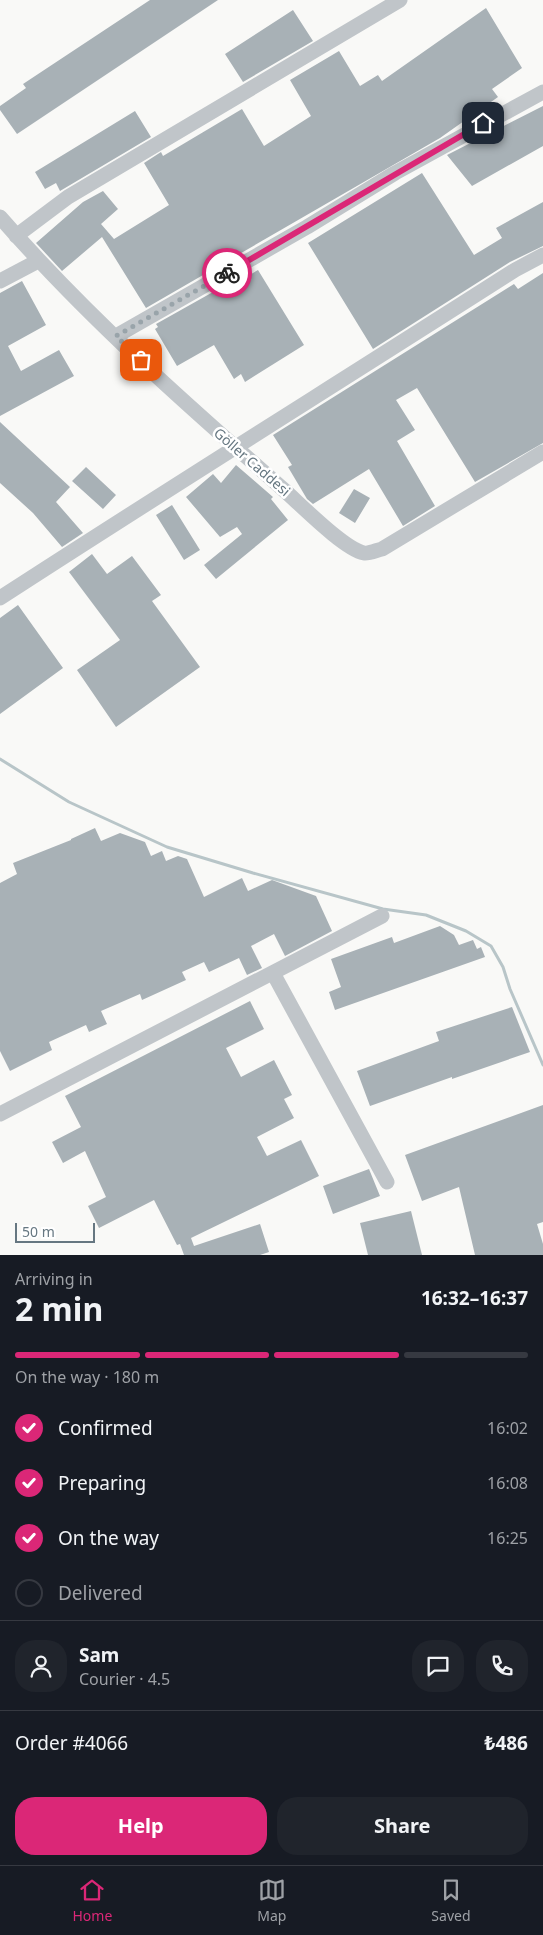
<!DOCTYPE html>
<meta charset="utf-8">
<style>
body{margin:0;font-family:"Noto Sans",sans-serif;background:#20242c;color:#f1f3f6;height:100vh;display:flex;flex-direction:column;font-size:19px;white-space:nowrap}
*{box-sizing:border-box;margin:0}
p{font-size:16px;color:#9ea1a6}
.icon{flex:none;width:28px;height:28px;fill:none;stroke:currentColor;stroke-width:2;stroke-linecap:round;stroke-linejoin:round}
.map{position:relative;height:1255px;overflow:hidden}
.sheet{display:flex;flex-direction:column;background:#171b24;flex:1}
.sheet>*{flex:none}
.scale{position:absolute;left:15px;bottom:12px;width:80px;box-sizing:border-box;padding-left:5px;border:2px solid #667781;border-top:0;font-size:14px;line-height:18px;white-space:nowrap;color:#667781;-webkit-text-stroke:4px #fff;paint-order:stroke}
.pin{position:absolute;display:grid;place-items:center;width:42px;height:42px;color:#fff;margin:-21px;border-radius:10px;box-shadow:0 2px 8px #0006}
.courier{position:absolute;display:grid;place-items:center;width:50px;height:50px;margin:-25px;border:4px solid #db2777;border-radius:50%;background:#fff;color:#222;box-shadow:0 1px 6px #0007}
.head em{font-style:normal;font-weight:700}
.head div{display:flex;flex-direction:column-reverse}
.head{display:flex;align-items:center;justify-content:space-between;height:85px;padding:0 15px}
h1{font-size:32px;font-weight:700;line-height:38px}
.bar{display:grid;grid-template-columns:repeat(4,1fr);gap:8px 5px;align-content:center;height:60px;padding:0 15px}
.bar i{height:6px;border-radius:4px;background:#363941}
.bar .active{background:#db2777}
.bar p{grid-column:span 4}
.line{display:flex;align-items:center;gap:12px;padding:0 15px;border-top:1px solid #363941}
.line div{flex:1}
.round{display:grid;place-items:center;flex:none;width:52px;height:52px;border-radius:20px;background:#20242c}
ol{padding:0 15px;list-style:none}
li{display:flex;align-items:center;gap:15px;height:55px}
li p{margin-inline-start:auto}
li .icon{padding:5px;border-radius:50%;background:#db2777;color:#fff;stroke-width:4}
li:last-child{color:#9ea1a6}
li i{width:28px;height:28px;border:2px solid #363941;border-radius:50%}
.primary-button{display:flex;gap:10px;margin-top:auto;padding:10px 15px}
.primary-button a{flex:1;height:58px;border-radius:20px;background:#db2777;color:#fff;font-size:20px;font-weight:700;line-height:58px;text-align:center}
.primary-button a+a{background:#20242c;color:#f1f3f6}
.dock{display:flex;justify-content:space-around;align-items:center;height:70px;border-top:1px solid #363941;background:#171b24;font-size:14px;color:#9ea1a6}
.dock a{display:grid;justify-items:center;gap:2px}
.dock .active{color:#db2777}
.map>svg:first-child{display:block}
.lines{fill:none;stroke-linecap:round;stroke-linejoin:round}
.stream{stroke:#b8c5c8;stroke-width:3}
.building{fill:#a8b1b6}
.minor{stroke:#c0c5c9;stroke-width:15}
.done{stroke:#99a4aa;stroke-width:5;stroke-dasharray:0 9}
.route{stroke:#db2777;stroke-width:6}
.labels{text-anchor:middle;stroke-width:5;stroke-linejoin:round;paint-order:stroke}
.street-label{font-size:14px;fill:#667781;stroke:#fff}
</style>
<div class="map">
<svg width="543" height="1255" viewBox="0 0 543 1255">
<rect width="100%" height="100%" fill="#f9f9f7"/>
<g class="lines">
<!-- stream -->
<path class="stream" d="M0 759 69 802 167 847 253 873 383 909 426 915 466 931 491 946 503 967 510 989 543 1065"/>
</g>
<!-- building -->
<path class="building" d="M150 0H218L17 134 0 110V106L26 88 23 84Z
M486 8 522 68 492 89 498 97 440 138 146 308 102 237 62 271 36 243 83 202 103 191 118 209 101 224 114 239 169 205 144 163 161 152 163 156 242 109 264 146 311 116 290 80 339 51 360 86 378 75 382 81Z
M293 10 313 41 243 82 225 54Z
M543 106V146L472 186 447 155Z
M135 111 151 137 60 191 56 183 45 189 35 172Z
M422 173 474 255 502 238 496 228 543 202V246L510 262 373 349 308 243Z
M258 270 304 345 245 382 241 374 234 379 214 345 177 366 155 329 158 327 156 324 213 292 215 295Z
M543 273V443L475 482 417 388 396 400 415 430 397 441 435 506 403 526 369 469 313 504 307 499 288 467 292 465 273 435 514 284 518 289Z
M22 281 46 325 8 346 21 371 59 350 74 376 0 416V293Z
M0 422 70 487 56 502 83 533 62 547 33 513 0 483Z
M236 465 273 497 271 499 288 520 216 579 204 565 242 534 237 527 220 537 186 497 213 474 221 483Z
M86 467 116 495 103 509 72 481Z
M354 489 370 498 355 523 339 513Z
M172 505 200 550 184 560 156 515Z
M92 554 107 574 132 556 161 595 152 601 200 667 116 727 77 670 120 640 69 572Z
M18 605 63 668 0 714V618Z
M95 828 101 841 120 833 145 842 151 856 162 851 166 861 178 856 187 859 204 897 242 878 248 891 272 880 316 896 332 931 285 956 274 934 251 946 262 968 247 975 239 958 209 972 204 962 182 972 186 980 142 1000 140 994 101 1011 107 1024 89 1032 86 1025 49 1042 52 1050 10 1071 0 1051V883L17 874 13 863 71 840V839Z
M440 926 454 935 459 945 473 940 477 949 481 947 485 957 335 1010 329 992 341 987 331 959 392 937 394 943Z
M250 1001 264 1029 226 1048 241 1077 274 1060 292 1095 284 1099 294 1118 257 1137 267 1156 301 1140 319 1176 191 1238 194 1246 260 1224 269 1252 260 1255H184L180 1244 177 1245 154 1200 99 1228 88 1206 106 1197 85 1151 63 1163 52 1142 81 1127 65 1096Z
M512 1007 530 1052 452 1079V1077L370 1106 357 1071 439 1041 436 1032Z
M543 1105V1222L537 1224 543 1244V1255H475L459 1187 422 1201 405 1155Z
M369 1169 380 1196 333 1214 323 1186Z
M411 1211 422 1255H368L360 1223Z"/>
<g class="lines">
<!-- minor -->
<path class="minor" d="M0 217C86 316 186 404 284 490 300 504 344 549 364 553 369 554 377 550 382 549L543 452
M16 236 68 197 400 0
M0 281 38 261
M116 336 307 227 395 173 543 92
M0 598C171 487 343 380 515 270L543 255
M273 973 387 1182
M0 1114 382 916"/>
</g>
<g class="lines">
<!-- done -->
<path class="done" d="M141 360 116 336 227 273"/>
<!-- route -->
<path class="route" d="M227 273 483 123"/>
</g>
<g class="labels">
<!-- street labels -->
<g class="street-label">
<text transform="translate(252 462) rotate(41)" y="5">Göller Caddesi</text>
</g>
</g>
</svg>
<div class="scale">50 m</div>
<div class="pin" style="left:141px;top:360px;background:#ea580c"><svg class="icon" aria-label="bag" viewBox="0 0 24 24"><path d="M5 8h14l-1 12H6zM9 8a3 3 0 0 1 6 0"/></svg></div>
<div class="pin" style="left:483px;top:123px;background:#1f2937"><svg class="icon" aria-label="home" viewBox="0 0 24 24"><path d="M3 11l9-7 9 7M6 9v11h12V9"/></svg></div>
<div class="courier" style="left:227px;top:273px"><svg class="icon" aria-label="bike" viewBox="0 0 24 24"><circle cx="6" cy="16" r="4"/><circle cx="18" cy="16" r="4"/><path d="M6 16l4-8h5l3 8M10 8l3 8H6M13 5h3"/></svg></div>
</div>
<section class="sheet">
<div class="head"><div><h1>2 min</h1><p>Arriving in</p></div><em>16:32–16:37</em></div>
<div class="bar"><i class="active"></i><i class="active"></i><i class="active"></i><i></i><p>On the way · 180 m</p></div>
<ol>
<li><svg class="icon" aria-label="check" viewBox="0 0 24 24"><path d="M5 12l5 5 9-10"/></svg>Confirmed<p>16:02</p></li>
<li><svg class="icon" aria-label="check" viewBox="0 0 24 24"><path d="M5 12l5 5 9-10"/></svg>Preparing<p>16:08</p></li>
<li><svg class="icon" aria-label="check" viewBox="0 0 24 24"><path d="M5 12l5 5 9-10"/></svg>On the way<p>16:25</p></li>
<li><i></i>Delivered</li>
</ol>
<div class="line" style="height:90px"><a class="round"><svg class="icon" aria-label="person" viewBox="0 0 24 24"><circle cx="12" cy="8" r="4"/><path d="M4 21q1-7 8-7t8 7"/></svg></a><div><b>Sam</b><p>Courier · 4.5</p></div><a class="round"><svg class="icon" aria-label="chat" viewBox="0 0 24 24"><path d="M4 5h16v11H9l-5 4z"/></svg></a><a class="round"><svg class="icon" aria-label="phone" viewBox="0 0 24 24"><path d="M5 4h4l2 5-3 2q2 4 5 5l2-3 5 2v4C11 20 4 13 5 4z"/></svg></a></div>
<div class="line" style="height:65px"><div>Order #4066</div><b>₺486</b></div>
<div class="primary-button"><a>Help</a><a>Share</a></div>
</section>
<nav class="dock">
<a class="active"><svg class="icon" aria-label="home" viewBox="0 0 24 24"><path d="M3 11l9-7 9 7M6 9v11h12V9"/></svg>Home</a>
<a><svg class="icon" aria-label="map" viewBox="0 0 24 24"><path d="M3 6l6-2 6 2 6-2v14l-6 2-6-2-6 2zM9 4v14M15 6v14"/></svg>Map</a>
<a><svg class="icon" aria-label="saved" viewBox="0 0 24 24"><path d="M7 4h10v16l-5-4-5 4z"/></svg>Saved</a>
</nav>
